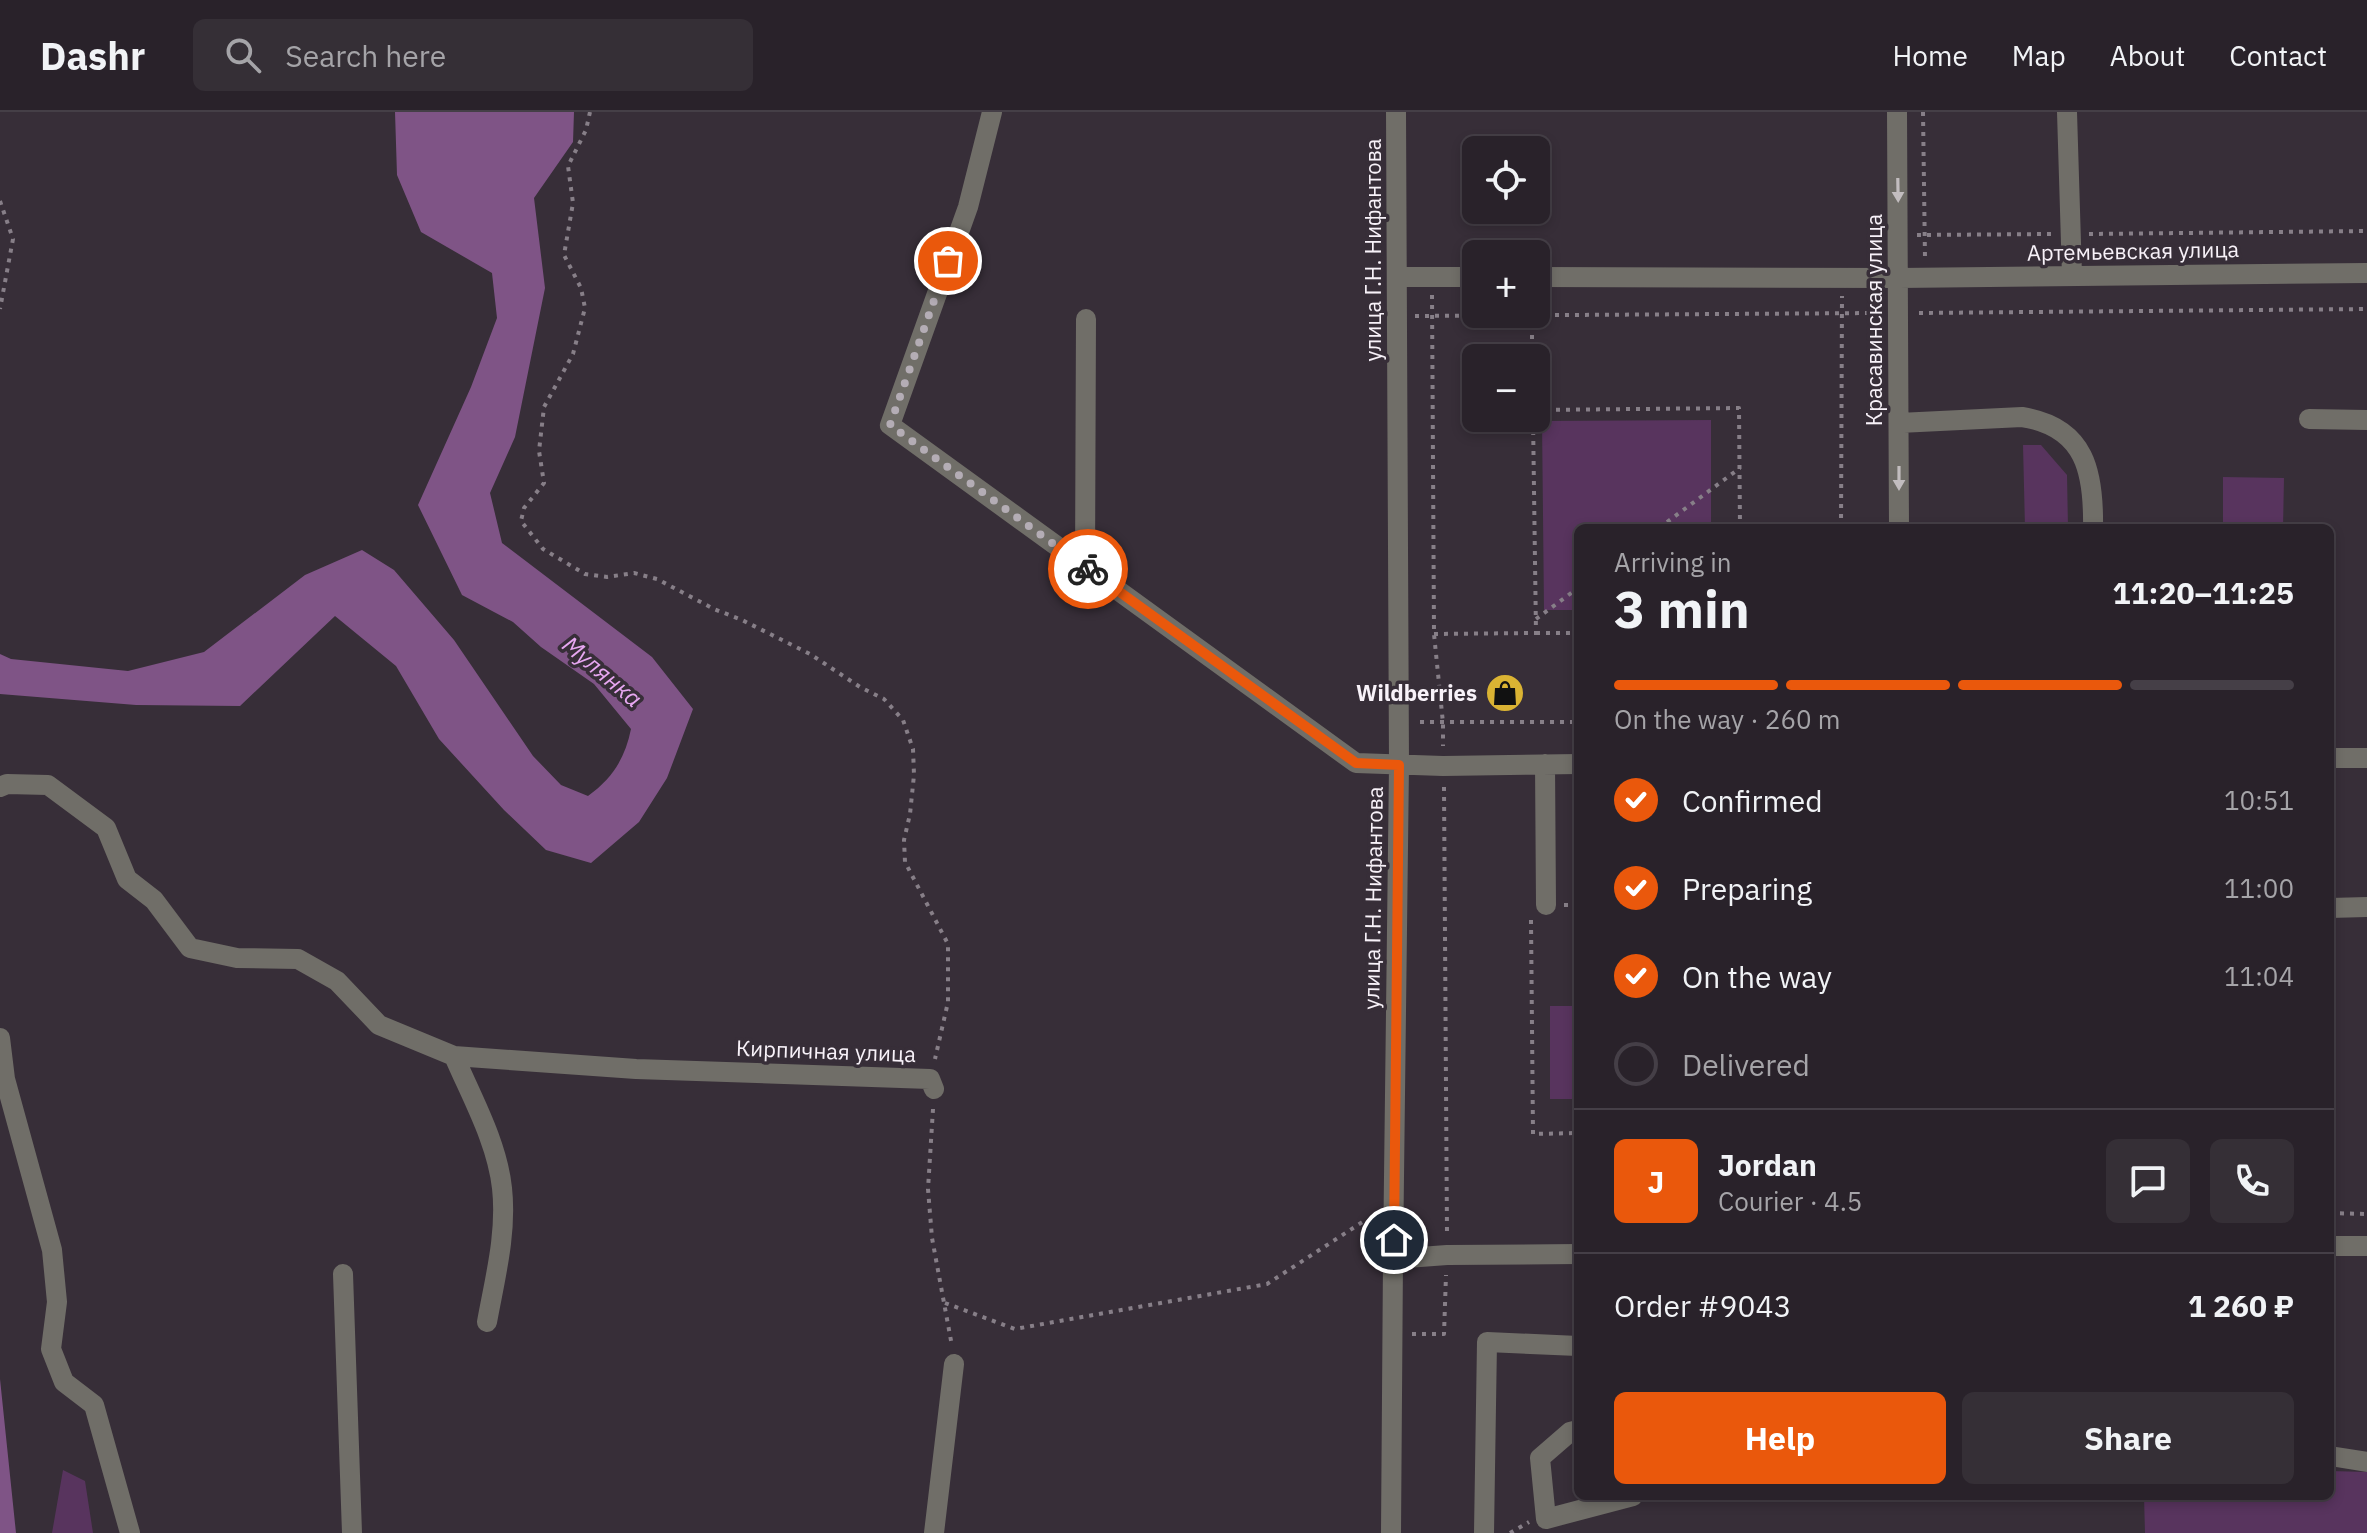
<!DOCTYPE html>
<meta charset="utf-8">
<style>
body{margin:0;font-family:"IBM Plex Sans",sans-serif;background:#352f36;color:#f1f3f6;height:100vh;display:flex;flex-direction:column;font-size:30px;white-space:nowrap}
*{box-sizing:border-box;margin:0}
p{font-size:26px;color:#a5a4a8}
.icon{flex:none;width:44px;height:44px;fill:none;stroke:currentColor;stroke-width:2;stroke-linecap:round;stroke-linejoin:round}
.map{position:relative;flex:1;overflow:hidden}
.drawer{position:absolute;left:1574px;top:412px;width:760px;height:976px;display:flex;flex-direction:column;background:#29222a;border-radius:12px;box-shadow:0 4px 12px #0003,0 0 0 2px #453f47}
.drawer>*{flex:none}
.controls{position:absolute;left:1462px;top:24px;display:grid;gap:16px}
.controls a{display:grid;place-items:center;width:88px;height:88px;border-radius:12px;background:#29222a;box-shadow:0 4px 12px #0003,0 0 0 2px #453f47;font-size:40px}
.pin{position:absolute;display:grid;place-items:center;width:68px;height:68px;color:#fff;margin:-34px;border:4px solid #fff;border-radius:50%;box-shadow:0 2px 8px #0007}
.courier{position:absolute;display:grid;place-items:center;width:80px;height:80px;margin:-40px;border:6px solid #ea580c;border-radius:50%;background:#fff;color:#222;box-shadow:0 2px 10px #0007}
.overview em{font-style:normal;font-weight:700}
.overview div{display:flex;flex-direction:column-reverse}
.overview{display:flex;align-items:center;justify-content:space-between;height:136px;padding:0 40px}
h1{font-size:52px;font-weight:700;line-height:60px}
.bar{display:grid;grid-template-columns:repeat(4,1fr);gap:12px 8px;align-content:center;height:96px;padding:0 40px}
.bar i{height:10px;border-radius:6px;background:#453f47}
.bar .on{background:#ea580c}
.bar p{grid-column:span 4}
.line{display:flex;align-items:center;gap:20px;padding:0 40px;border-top:2px solid #453f47}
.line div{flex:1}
.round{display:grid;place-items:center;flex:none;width:84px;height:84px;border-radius:12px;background:#352f36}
ol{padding:0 40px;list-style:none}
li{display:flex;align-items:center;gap:24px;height:88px}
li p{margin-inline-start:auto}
li .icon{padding:8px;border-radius:50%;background:#ea580c;color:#fff;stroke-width:4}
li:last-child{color:#a5a4a8}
li i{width:44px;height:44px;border:4px solid #453f47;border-radius:50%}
.cta{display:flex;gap:16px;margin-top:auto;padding:16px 40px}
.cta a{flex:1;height:92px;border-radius:12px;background:#ea580c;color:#fff;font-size:32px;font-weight:700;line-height:92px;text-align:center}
.cta a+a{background:#352f36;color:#f1f3f6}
header{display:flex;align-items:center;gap:48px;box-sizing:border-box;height:112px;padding:0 40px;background:#29222a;border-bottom:2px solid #453f47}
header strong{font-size:38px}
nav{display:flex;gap:44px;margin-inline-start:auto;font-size:28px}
.search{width:560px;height:72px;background:#352f36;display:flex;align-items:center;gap:20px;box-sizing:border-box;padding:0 28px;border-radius:12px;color:#a5a4a8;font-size:30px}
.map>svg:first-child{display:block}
.green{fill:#58345e}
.water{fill:#7f5486}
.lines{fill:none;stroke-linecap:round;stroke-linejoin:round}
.path{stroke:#877f88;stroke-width:4;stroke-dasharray:4 6;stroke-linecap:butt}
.minor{stroke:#706e68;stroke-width:20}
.oneway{fill:#c2bdbf}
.done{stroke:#b4adb5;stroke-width:8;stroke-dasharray:0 14.4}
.route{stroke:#ea580c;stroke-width:10}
.labels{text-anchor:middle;stroke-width:7;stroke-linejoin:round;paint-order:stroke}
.street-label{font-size:22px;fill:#f8f2f9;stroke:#372e38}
.poi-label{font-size:22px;font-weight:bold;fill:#f8f2f9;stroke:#372e38;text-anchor:end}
.water-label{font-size:24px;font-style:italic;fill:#e7a7f1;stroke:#372e38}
</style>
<header>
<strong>Dashr</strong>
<div class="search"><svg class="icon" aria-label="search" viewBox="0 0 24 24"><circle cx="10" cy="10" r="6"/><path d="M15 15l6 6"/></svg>Search here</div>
<nav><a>Home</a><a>Map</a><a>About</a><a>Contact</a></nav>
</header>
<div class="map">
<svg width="2367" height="1421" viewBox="0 0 2367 1421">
<rect width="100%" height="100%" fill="#372e38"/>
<!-- green -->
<path class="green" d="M1711 308V416H1578V498H1544L1542 309Z
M2023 333H2041L2067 363 2068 416H2025Z
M2223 365 2284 366 2283 416H2223Z
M1550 894H1578V987H1550Z
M63 1358 85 1369 93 1421H52Z
M2330 1359 2367 1360V1421H2145L2144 1384H2330Z"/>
<!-- water -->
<path class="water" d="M395 0H574L573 30 534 86 545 176 515 325 490 381 502 431 652 545 693 597 667 666 639 710 591 751 546 738 504 698 439 627 396 554 335 504 240 594 136 593 0 582V542L11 547 128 559 204 540 305 463 362 438 394 458 454 528 533 644 561 673 588 684C613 666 625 646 631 617L594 572 541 535 513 510 462 483 418 393 471 275 497 206 492 161 421 120 397 63Z
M0 1267 16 1421H0Z"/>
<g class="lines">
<!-- path -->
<path class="path" d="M590 0 586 18 568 54 573 91 564 143 581 176 585 196 573 242 544 295 539 339 544 371 524 396 521 409 543 437 585 462 607 465 634 461 657 467 714 497 742 508 810 542 860 575 884 587 903 608 913 637 914 663 910 702 904 728 905 750 948 832V890L935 947
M1923 0 1925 146
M0 89 13 127 0 197
M2089 122 2367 119
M1917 123 2052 122
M1432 183 1434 522 1443 611V634
M1919 201 2367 197
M1532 203V246
M1415 204 1878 201
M1536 298 1739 296 1740 416
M1659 416 1740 356
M1841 416 1842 184
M1536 507 1578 476
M1536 521H1578
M1434 522 1536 521 1533 306
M1420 610H1578
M1444 675 1447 1122
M1564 793H1578
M1531 808 1533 1022 1578 1021
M933 997 928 1077 932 1126 952 1234
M2330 1101 2367 1102
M945 1191 1015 1217 1267 1172 1364 1109H1375
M1412 1222H1444L1446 1163
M1510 1421 1529 1410"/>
<!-- minor -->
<path class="minor" d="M992 0 968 95 890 313 1356 651 1443 654 1578 652
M1396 0 1399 653 1393 1147 1447 1143 1578 1142
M1897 0 1899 416
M2067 0 2072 164
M1397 165H1476
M1536 165 1899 166 2367 161
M2309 307 2367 308
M1899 311 2022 305C2086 315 2094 361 2093 416
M1085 454 1086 207
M2330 646H2367
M1545 652 1546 793
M0 675 7 672 48 673 106 716 127 767 154 788 190 836 237 846 298 847 337 869 379 913 454 944 636 957 930 967 934 977
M2330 796 2367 795
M0 926 5 967 52 1138 57 1190 51 1237 64 1270 94 1293 130 1421
M454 944C472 986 497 1030 502 1076 507 1121 495 1166 487 1210
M2330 1134H2367
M343 1162 352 1421
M1578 1318 1570 1320 1540 1346 1546 1407 1633 1384
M2330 1344 2367 1350
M934 1421 954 1252
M1391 1421 1393 1147
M1484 1421 1487 1230 1578 1234"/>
</g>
<!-- one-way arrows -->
<defs><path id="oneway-solid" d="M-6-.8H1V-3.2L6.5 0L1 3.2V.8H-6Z" transform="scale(2)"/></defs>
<g class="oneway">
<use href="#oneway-solid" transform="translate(1898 78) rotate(89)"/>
<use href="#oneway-solid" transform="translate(1899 366) rotate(90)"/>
</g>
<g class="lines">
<!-- done -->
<path class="done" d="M948 149 890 313 1088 457"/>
<!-- route -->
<path class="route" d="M1088 457 1356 651 1399 653 1394 1128"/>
</g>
<!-- icons -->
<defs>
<g id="shop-disc" transform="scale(2)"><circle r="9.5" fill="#dab333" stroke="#372e38"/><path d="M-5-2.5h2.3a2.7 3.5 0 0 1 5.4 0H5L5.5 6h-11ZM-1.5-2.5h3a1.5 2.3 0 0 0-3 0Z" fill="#111"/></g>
</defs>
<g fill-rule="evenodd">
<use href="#shop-disc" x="1505" y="581"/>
</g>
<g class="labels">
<!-- street labels -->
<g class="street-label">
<text transform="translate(1373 138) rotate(-90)" y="8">улица Г.Н. Нифантова</text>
<text transform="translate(2133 139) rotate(-1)" y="8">Артемьевская улица</text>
<text transform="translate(1874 208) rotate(-90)" y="8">Красавинская улица</text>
<text transform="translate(1373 786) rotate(-89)" y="8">улица Г.Н. Нифантова</text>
<text transform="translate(826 939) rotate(2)" y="8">Кирпичная улица</text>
</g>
<!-- poi labels -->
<g class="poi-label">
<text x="1477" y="589">Wildberries</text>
</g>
<!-- water labels -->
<g class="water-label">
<text transform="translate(602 560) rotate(40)" y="8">Мулянка</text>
</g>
</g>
</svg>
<div class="controls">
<a><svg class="icon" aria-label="locate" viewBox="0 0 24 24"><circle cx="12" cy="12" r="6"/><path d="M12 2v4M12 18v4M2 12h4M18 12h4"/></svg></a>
<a>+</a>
<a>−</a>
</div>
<div class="pin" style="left:948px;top:149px;background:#ea580c"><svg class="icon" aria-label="bag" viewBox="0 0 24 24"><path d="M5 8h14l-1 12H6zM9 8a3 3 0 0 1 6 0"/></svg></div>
<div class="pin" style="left:1394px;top:1128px;background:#1f2937"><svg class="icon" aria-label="home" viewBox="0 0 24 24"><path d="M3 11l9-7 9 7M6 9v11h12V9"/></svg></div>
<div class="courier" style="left:1088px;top:457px"><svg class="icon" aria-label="bike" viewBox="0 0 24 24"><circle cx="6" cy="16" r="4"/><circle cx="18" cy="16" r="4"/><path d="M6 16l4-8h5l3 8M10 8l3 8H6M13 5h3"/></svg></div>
<section class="drawer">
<div class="overview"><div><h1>3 min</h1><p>Arriving in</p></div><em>11:20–11:25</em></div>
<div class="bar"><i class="on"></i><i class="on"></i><i class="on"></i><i></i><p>On the way · 260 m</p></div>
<ol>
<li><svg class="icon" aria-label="check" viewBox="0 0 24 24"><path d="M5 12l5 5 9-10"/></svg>Confirmed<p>10:51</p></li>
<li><svg class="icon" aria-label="check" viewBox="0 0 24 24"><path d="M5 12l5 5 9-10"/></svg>Preparing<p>11:00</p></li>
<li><svg class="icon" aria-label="check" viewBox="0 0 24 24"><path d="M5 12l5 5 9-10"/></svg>On the way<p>11:04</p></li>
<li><i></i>Delivered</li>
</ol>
<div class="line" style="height:144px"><b class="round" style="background:#ea580c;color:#fff">J</b><div><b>Jordan</b><p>Courier · 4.5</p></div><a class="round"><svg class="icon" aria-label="chat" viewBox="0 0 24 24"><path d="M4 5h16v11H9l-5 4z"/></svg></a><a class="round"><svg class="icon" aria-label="phone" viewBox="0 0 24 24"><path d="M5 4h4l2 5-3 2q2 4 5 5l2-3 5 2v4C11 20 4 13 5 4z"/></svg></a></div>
<div class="line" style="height:104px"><div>Order #9043</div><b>1 260 ₽</b></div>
<div class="cta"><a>Help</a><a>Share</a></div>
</section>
</div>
